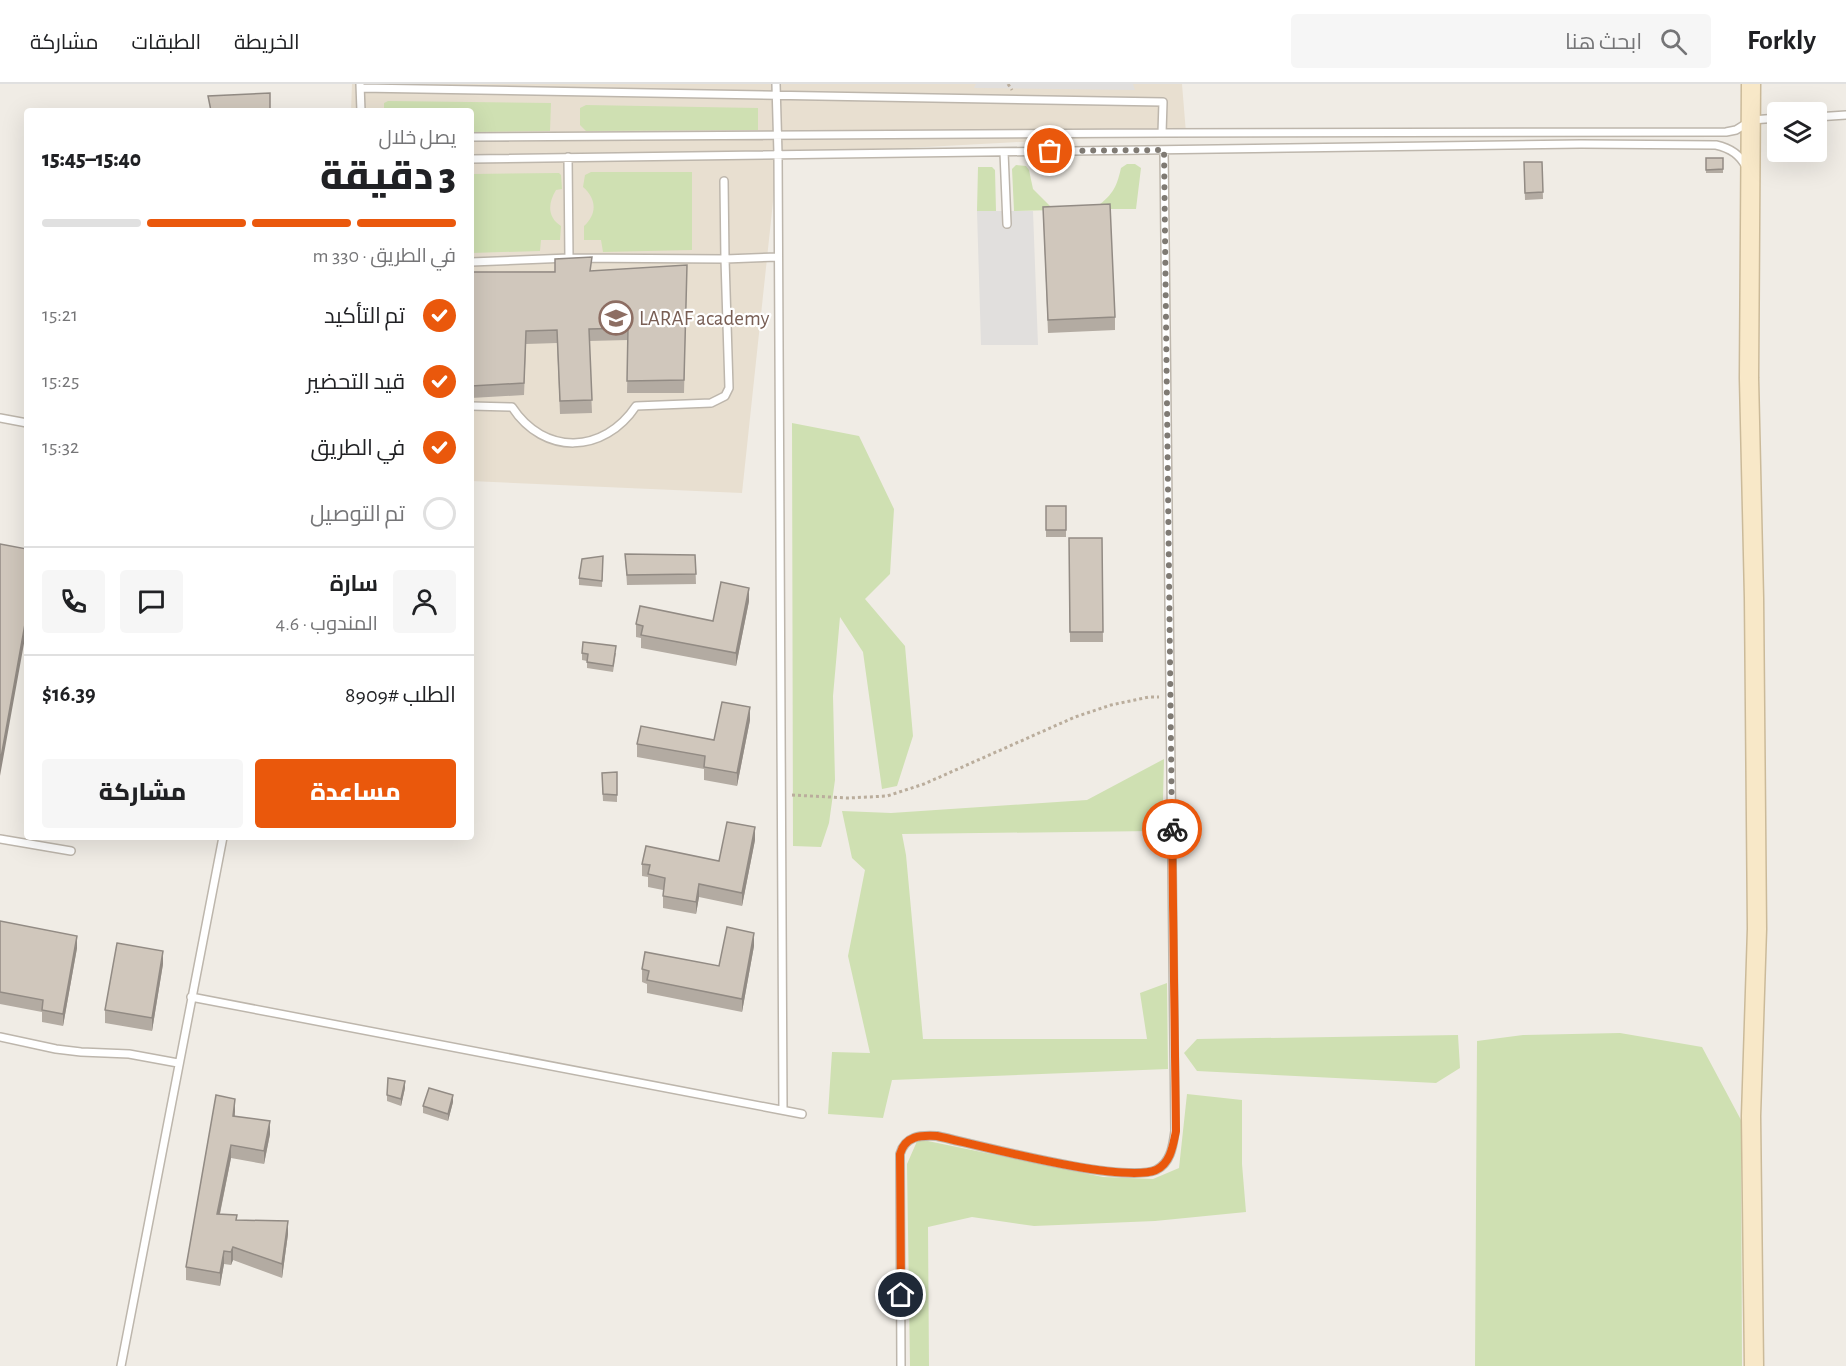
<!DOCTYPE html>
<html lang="ar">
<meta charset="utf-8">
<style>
body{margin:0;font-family:"Alegreya Sans",Cairo,sans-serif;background:#f6f6f6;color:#202124;direction:rtl;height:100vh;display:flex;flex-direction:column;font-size:22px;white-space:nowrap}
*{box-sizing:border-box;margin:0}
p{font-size:20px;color:#757577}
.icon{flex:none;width:33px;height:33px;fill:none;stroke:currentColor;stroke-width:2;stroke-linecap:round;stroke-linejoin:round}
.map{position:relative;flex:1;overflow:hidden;direction:ltr}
.details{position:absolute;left:24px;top:24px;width:450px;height:732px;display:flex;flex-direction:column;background:#fff;border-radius:6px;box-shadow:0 6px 24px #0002;direction:rtl}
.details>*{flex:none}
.controls{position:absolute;left:1767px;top:18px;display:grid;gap:12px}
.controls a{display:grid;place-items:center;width:60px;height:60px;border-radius:6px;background:#fff;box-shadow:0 6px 24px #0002;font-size:30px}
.pin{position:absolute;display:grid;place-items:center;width:51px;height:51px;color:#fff;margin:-26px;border:3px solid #fff;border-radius:50%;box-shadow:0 2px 6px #0007}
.courier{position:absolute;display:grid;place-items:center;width:60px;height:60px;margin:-30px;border:4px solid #ea580c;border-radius:50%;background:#fff;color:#222;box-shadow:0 2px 8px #0007}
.headline em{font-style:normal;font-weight:800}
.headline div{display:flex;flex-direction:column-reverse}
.headline{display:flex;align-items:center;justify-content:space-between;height:102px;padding:0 18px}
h1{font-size:39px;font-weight:800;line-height:45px}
.bar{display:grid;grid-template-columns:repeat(4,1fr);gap:9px 6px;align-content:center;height:72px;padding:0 18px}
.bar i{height:8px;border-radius:4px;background:#e0e0e0}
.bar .active{background:#ea580c}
.bar p{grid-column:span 4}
.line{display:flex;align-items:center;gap:15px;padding:0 18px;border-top:2px solid #e0e0e0}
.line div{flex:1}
.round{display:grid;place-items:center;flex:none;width:63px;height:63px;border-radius:6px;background:#f6f6f6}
ol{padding:0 18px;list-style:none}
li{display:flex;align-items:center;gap:18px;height:66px}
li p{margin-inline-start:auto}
li .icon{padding:6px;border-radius:50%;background:#ea580c;color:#fff;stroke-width:4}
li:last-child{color:#757577}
li i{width:33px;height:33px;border:3px solid #e0e0e0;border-radius:50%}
.primary-button{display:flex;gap:12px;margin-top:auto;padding:12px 18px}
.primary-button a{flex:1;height:69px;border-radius:6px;background:#ea580c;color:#fff;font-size:24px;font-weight:800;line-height:69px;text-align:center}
.primary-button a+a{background:#f6f6f6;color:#202124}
header{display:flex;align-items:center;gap:36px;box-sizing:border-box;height:84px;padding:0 30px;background:#fff;border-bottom:2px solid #e0e0e0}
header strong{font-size:28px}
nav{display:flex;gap:33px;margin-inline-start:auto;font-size:21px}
.search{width:420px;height:54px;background:#f6f6f6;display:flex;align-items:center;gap:15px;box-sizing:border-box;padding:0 21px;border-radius:6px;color:#757577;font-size:22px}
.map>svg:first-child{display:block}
.education{fill:#e8dfd0}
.green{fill:#cfe0b2}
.parking{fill:#e1dfdd}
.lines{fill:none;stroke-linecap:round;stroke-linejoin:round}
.lane-casing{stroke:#bdb6ac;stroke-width:10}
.secondary-casing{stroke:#cbba99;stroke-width:21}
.path{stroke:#baad9c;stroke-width:3;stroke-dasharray:3 3;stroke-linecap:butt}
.lane{stroke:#fff;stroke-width:7}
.secondary{stroke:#f8e8c8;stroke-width:18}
.wall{fill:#b3aba2}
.shaded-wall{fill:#928b84}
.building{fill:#d0c7bc;stroke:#928b84;stroke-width:1.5}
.done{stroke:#7f7a73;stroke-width:6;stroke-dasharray:0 10.8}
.route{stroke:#ea580c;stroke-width:8}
.labels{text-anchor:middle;stroke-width:4.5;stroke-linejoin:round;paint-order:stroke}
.education-label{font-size:21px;fill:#785e54;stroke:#fff;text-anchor:start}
</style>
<header>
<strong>Forkly</strong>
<div class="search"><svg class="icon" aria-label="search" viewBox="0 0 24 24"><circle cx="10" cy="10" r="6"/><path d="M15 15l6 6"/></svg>ابحث هنا</div>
<nav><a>الخريطة</a><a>الطبقات</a><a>مشاركة</a></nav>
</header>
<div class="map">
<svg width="1846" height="1282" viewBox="0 0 1846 1282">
<rect width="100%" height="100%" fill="#f0ece5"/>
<!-- education -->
<path class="education" d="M352 0H1182L1186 49 778 71 742 409 471 397V27H351Z"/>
<!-- green -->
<path class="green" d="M388 17 551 19 550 47 471 48V27H384V19Z
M586 21 758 24V46L586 47 580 41V24Z
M1135 80 1141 84 1136 125H1094C1112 111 1116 106 1121 84L1127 80Z
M1016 81 1026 82 1029 86 1033 105 1054 126 1014 127 1012 85Z
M978 83H992L995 86 996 127H977Z
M591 88H692V166L603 168 601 156H584V142C597 130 597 115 583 103L585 91Z
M559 89 561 91 562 105 556 106C548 119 547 133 561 142L560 156H541L540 167 471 169V90Z
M792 339 859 352 894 425 890 490 865 515 905 562 913 652 897 702 882 705 863 568 840 533 833 612 835 696 829 739 821 763 793 762Z
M1164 675 1162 756 1153 747 902 750 906 771 923 955H1147L1140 909 1167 899 1168 985 892 996 883 1034 828 1030 832 968 870 969 848 872 865 786 852 774 842 727 891 729 1087 716Z
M1620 949 1702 963 1741 1036 1742 1282H1475L1477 957 1523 951Z
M1458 951 1460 984 1436 999 1197 987 1184 969 1197 955Z
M1187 1010 1242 1016V1080L1246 1128 1155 1137 1034 1142 972 1133 928 1143 929 1282H910L907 1080 918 1055 1103 1093 1153 1095 1179 1084Z"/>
<!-- parking -->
<path class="parking" d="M976 0H1133L1135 6 974 4Z
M977 127H1033L1038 261H981Z"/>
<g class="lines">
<!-- lane casing -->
<g class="lane-casing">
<path id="lane" d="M360 0 361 27
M776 0 778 70 783 1026
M361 4 1163 18 1162 49
M1816 33 1846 31
M471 53 1162 49 1726 48 1736 46 1752 36 1778 34
M1004 68 1007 140
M568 73 569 174
M471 75 1581 60 1716 61C1730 64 1740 70 1746 83
M724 97 725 175 778 173
M471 178 569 174 725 175 729 304 725 312 711 319 636 322C604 370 544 372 512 323L471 322
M0 334 27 339
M0 755 71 767
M191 913 802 1030
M0 953 56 965 81 968 129 970 178 979
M121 1282 223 753
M901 1282 900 1070C905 1052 920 1051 937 1052 978 1061 1123 1100 1156 1086 1171 1079 1173 1061 1175 1047L1164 66"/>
</g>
<!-- secondary casing -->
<g class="secondary-casing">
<path id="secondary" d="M1751 0 1749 294 1754 514 1757 845 1751 1032 1754 1282"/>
</g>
<!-- path -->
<path class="path" d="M1008 0 1012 6
M792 711 848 714 887 712 924 700 1075 633 1111 621 1149 613H1159"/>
<!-- lane -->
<use href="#lane" class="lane"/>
<!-- secondary -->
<use href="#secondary" class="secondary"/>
</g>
<!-- wall -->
<path class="wall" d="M1706 74H1723V89H1706Z
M1524 78H1542L1543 115 1525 116Z
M1043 123 1115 233V246L1048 249Z
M687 181 684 309H627L628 256 589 257 592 329 560 330 557 259 526 260 524 311 471 314V188L592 187Z
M1046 422H1066V453H1046Z
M1069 454H1102L1103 558H1070Z
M625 470 695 471 696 500 627 501Z
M603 472 602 503 579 501V494Z
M749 517 736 582 641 564V554L636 553V540L713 537Z
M582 569H616L613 588 587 584V577L582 576Z
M750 636 737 702 704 696V685L637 673V660L714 656Z
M617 688V718L603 717 602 696Z
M755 756 742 822 699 813 696 830 663 824V806L648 803V793L642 792V780L719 777Z
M0 837 77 864 63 942 42 938V928L0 920Z
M754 862 742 928 647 909V900L642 898V885L719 882Z
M163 880 152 947 105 939V926Z
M405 1004 401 1022 387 1017V1011Z
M453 1018 448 1037 423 1029V1022Z
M235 1028V1032L270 1050 264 1080 231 1074 220 1130 237 1136 288 1150 282 1194 233 1176 231 1181 224 1180 220 1202 186 1196V1183Z"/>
<!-- shaded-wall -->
<path class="shaded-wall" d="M749 504V517L736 582V569Z
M27 529V543L0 692V679Z
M750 623V636L737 702V689Z
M755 743V756L742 822V809Z
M699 800V813L696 830V818Z
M754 849V862L742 928V915Z
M77 852V864L63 942V930Z
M163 867V880L152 947V934Z
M405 997V1004L401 1022V1015Z
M453 1011V1018L448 1037V1030Z
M235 1015V1028L233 1045V1032Z
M270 1037V1050L264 1080V1067Z
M231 1061V1074L217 1143V1130Z
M288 1137V1150L282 1194V1180Z
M233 1163V1176L231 1181V1168Z
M224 1167V1180L220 1202V1189Z"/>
<!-- building -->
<path class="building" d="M270 9V27H211L208 12Z
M1706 74H1723V85L1706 86Z
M1524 78H1542L1543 108 1525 109Z
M1110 120 1115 233 1048 236 1043 123Z
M592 173 590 187 687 181 684 296 627 297 628 244 589 245 592 316 560 317 557 246 526 247 524 299 471 302V188H555V175Z
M1046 422H1066V446H1046Z
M1069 454H1102L1103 548H1070Z
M0 460 27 465V529L0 679Z
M625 470 695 471 696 490 627 491Z
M603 472 602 497 579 494 582 475Z
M721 498 749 504 736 569 641 551 643 542 636 540 640 522 713 537Z
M583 558 616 562 613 582 587 578 588 570 582 569Z
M722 618 750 623 737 689 704 683 705 672 637 660 641 642 714 656Z
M617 688V711L603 710 602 689Z
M727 738 755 743 742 809 699 800 696 818 663 812 665 794 648 790 650 781 642 780 646 762 719 777Z
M0 837 77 852 63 930 42 926 43 916 0 908Z
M727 843 754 849 742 915 647 896 649 887 642 885 645 868 719 882Z
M117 859 163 867 152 934 105 926Z
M388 994 405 997 401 1015 387 1011Z
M429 1004 453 1011 448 1030 423 1022Z
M216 1011 235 1015 233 1032 270 1037 264 1067 231 1061 217 1130 237 1131 236 1136 288 1137 282 1180 233 1163 231 1168 224 1167 220 1189 186 1183Z"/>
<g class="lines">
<!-- done -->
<path class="done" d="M1050 67 1164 66 1172 745"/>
<!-- route -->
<path class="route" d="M901 1211 900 1070C905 1052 920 1051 937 1052 978 1061 1123 1100 1156 1086 1171 1079 1173 1061 1176 1047L1172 745"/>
</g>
<!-- icons -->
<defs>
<g id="university-ring" transform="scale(1.725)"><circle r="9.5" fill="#fff" stroke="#8d6e63" stroke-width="1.5"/><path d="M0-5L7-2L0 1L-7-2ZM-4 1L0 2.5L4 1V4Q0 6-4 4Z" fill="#8d6e63"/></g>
</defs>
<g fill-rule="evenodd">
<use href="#university-ring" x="616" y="234"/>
</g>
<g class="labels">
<!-- education labels -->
<g class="education-label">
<text x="639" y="241">LARAF academy</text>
</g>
</g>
</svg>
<div class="controls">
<a><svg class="icon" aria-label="layers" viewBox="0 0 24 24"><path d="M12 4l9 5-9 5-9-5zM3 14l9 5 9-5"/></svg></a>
</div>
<div class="pin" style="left:1050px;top:67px;background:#ea580c"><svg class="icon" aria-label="bag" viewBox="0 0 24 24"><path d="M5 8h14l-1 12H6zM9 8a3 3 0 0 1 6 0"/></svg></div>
<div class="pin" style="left:901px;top:1211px;background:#1f2937"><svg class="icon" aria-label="home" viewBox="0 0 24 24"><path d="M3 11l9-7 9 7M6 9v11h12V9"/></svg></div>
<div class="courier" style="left:1172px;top:745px"><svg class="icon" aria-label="bike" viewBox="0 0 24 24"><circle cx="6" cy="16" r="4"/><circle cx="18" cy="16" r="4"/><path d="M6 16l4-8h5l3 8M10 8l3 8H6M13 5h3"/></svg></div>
<section class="details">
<div class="headline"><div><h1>3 دقيقة</h1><p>يصل خلال</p></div><em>15:40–15:45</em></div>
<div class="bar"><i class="active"></i><i class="active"></i><i class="active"></i><i></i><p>في الطريق · 330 m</p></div>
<ol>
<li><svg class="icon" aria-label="check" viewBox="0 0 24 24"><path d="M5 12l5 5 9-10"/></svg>تم التأكيد<p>15:21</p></li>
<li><svg class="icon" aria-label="check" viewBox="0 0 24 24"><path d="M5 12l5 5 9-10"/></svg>قيد التحضير<p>15:25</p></li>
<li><svg class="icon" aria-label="check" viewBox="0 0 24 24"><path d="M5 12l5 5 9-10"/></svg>في الطريق<p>15:32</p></li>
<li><i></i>تم التوصيل</li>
</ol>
<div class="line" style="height:108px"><a class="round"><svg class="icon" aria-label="person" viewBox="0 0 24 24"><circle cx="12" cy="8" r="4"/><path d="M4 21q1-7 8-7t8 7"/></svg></a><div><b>سارة</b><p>المندوب · 4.6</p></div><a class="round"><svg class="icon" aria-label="chat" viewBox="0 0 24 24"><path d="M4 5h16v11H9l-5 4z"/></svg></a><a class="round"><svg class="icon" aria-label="phone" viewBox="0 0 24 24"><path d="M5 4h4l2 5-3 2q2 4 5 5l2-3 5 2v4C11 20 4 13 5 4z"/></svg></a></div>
<div class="line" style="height:78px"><div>الطلب #8909</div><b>$16.39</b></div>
<div class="primary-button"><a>مساعدة</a><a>مشاركة</a></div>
</section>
</div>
